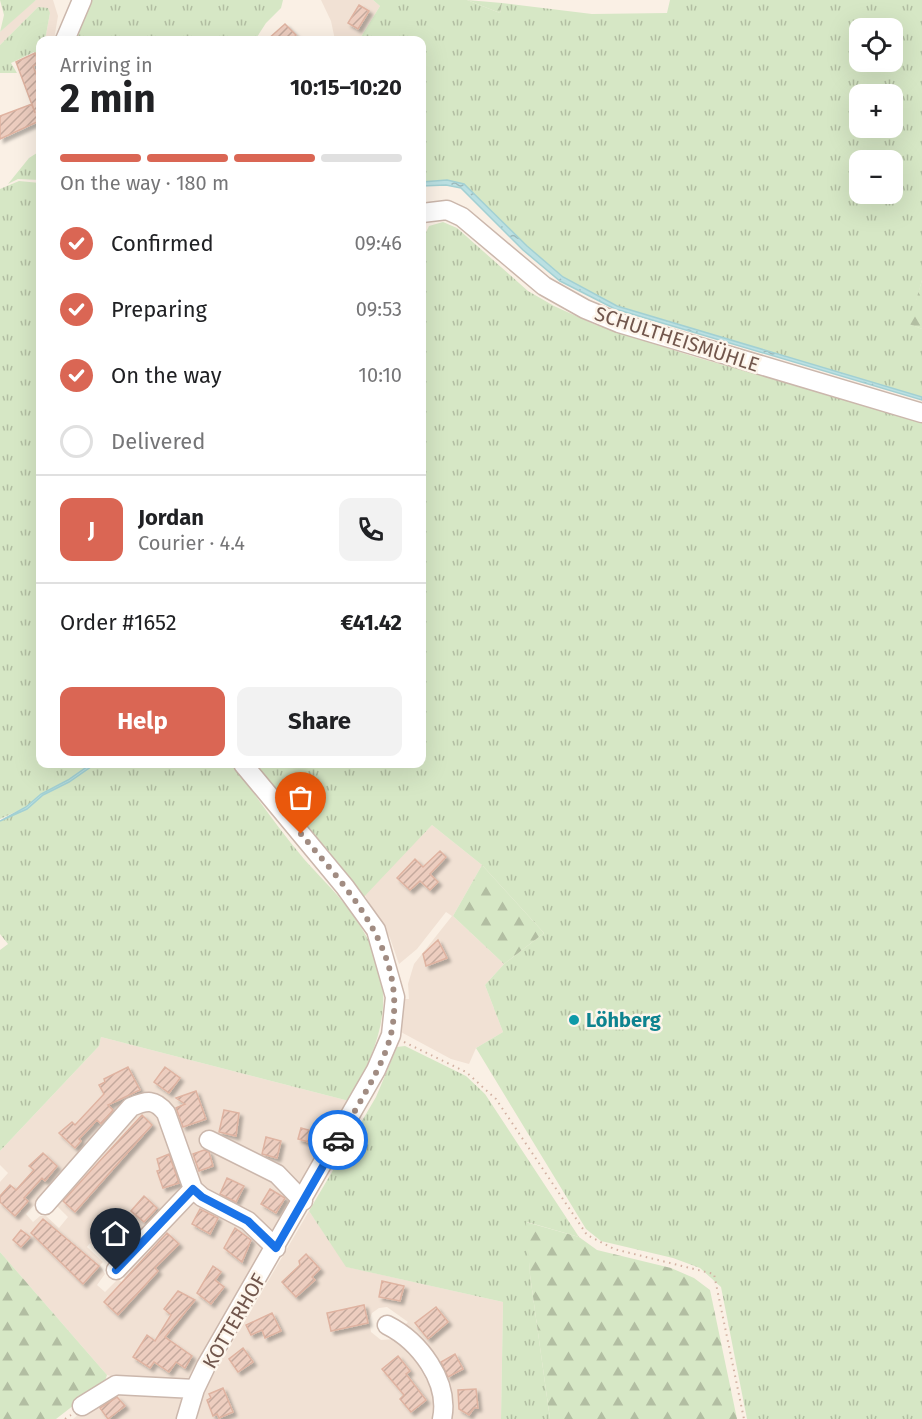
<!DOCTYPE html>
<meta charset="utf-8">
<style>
body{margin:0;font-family:"Fira Sans",sans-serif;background:#f2f2f2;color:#202124;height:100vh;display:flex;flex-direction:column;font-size:22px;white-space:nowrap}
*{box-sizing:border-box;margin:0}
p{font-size:20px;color:#757577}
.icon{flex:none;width:33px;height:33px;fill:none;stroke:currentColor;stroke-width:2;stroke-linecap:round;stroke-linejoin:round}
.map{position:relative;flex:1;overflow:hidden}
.drawer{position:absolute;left:36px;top:36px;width:390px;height:732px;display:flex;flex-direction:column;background:#fff;border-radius:12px;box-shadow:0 6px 24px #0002}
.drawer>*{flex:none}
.fabs{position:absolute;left:849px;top:18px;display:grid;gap:12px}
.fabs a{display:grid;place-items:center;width:54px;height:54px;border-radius:12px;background:#fff;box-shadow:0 6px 24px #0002;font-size:30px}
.pin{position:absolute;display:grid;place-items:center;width:51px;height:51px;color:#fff;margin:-62px -26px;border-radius:50% 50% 50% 0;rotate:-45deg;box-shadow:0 0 6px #0007}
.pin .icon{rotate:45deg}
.courier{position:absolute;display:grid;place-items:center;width:60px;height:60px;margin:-30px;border:4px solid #1a73e8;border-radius:50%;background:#fff;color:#222;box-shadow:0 2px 8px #0007}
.overview em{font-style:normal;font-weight:700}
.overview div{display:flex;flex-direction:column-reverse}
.overview{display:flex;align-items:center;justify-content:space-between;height:102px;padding:0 24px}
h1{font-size:39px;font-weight:700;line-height:45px}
.bar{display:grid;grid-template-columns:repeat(4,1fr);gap:9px 6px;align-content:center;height:72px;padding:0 24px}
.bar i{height:8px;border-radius:4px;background:#e0e0e0}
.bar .active{background:#da6654}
.bar p{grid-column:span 4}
.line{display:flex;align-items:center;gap:15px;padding:0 24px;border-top:2px solid #e0e0e0}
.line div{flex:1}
.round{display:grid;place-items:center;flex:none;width:63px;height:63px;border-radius:12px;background:#f2f2f2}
ol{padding:0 24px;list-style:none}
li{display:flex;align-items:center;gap:18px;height:66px}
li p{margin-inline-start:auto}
li .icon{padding:6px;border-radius:50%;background:#da6654;color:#fff;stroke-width:4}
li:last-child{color:#757577}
li i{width:33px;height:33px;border:3px solid #e0e0e0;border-radius:50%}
.primary-button{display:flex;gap:12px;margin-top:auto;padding:12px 24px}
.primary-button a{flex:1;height:69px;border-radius:12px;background:#da6654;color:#fff;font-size:24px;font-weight:700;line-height:69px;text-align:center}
.primary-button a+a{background:#f2f2f2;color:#202124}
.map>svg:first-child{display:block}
.residential{fill:#f1e1d4}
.grass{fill:url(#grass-tufts);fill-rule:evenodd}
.forest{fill:url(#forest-firs)}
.water{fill:url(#water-ripples);stroke:#a2d0d3;stroke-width:1.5}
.building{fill:url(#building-hatch);stroke:#dfb3a1;stroke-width:1.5;filter:url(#shadow)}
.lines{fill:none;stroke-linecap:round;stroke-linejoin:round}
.minor-casing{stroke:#cbb7ac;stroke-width:21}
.path{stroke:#d2b1a2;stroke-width:2;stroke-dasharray:1.5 4.5;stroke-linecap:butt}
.minor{stroke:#fff;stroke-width:18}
.done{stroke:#a18c82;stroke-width:6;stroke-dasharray:0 10.8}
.route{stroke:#1a73e8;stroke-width:8}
.culture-dot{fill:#0f9aa8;stroke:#fdf5eb;stroke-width:2}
.labels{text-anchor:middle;stroke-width:5;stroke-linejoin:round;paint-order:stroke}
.street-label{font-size:20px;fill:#71564c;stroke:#fdf5eb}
.culture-label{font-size:20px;font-weight:bold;fill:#0d838f;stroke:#fdf5eb;text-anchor:start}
</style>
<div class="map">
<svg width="922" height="1419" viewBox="0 0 922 1419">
<defs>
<pattern id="grass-tufts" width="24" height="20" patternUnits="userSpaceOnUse" patternTransform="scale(1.5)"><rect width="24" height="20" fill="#d6e7c5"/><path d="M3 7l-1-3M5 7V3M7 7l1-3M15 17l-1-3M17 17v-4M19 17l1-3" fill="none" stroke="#b2bea2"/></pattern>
<pattern id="forest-firs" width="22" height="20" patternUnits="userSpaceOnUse" patternTransform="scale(1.5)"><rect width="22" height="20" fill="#d6e7c5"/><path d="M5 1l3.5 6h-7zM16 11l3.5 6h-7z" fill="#b2bea2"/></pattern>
<pattern id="water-ripples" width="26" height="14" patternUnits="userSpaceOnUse" patternTransform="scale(1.5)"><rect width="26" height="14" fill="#bbe0e2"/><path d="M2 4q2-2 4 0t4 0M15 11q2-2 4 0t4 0" fill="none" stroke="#9cb8b9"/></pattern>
<pattern id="building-hatch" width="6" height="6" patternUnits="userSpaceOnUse" patternTransform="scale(1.5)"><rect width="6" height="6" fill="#edcdbf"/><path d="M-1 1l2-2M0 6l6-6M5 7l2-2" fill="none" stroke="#c4a99d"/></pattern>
<filter id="shadow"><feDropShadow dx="3.5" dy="3.5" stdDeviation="1.5" flood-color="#0004"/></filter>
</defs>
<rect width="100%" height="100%" fill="#faf0e5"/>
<!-- residential -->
<path class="residential" d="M53 0 58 16 54 40H45L50 13 38 7 0 45V32L29 5 36 0Z
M321 0H373L380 6 359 40H335L331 21Z
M432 825 482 865 453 916 504 964 485 985 503 1032 476 1048 469 1064 451 1059 399 1031 401 999H409L408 984 414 964 452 916 446 912 417 949 399 964 390 938 364 894Z
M101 1037 349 1101 298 1192 279 1172 244 1155 243 1161 275 1178 292 1196 293 1203 279 1226 272 1230 264 1229 248 1214 203 1190 196 1179 170 1108 160 1099 147 1096 128 1103 26 1214 33 1222 40 1216H46L59 1228 68 1217 54 1203V1200L137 1111 148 1107 160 1112 183 1178 184 1186 119 1259 110 1254 106 1257 90 1243 87 1247 103 1262 100 1265 105 1274 97 1285 105 1292 118 1279 134 1293 137 1289 121 1275 184 1205 191 1201 199 1202 234 1220 254 1236 264 1250 188 1382 124 1379 107 1375 0 1252V1182L8 1173 0 1165V1151L99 1046Z
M309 1211 347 1267 503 1302 501 1419H449L405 1325 408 1322 387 1307 379 1308 372 1313 369 1321 371 1332 381 1340 395 1339 413 1356 433 1392 434 1419H194L208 1384Z
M119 1390 183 1394 176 1419H73L103 1395Z"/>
<!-- grass -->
<path class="grass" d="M0 0H36L0 32 4 15Z
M92 0H283L281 8 266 23 255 40H76L79 27Z
M373 0H467L500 13 502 3 592 14 667 13 670 0H922V280L910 324 922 329V397L617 306 563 277 527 246 464 184 447 180 422 182V40H359L380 6ZM860 28H892V62H860ZM860 94H892V128H860ZM860 160H892V194H860Z
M38 7 48 8 50 13 45 40H40L39 62 34 52 11 63 17 73H0V45Z
M40 151V180L18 179 8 184 29 158Z
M19 181 40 183V764H91L68 780 41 794 26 807 0 819V189Z
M443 222 457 228 528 291 554 306 596 325 695 357 922 420V1419H747L721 1287 700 1268 673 1258 601 1241 586 1229 476 1048 503 1032 485 985 504 964 544 933 482 865 432 825 360 901 247 764H422V260L425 259 422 241 429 226Z
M95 764H232C256 795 278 829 304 859 318 875 334 890 347 907 401 977 389 1029 349 1101L101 1037 99 1046 0 1151V950L8 944 0 934V821L27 809 43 795 69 782Z
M405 1046 466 1076 485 1094 579 1237 527 1222 530 1275 550 1419H501L503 1302 346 1267 309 1211 376 1097 397 1047Z"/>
<!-- forest -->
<path class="forest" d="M467 0 502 3 500 13Z
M922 280V329L909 324Z
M482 865 544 933 504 964 453 916Z
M526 1222 579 1237 597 1250 671 1268 694 1278 710 1290 737 1419H550L530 1275Z
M0 1252 107 1375 105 1381 56 1419H0Z"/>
<!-- water -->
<path class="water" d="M447 180 464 184 527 246 563 277 617 306 922 397V400L615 309 560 281 523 250 461 188 446 185 422 186V182Z
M91 764H95L69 782 43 795 27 809 0 821 26 807 41 794 68 780Z"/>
<!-- building -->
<path class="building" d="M359 5 369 11 358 29 348 23Z
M285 24 296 35 291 40H267Z
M35 53 39 63 33 66 40 84V124L39 121 0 139V116L32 104 35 113 16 62Z
M440 851 446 857 430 874 438 882 430 890 420 881 410 890 397 878 415 859 423 867Z
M438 940 447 958 426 966 423 954Z
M128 1067 140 1090 108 1105 113 1110 101 1124 97 1120 79 1139 81 1141 75 1148 59 1133 72 1122 75 1125 104 1094 99 1085 105 1082 104 1079Z
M165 1067 180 1078 169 1093 154 1082Z
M196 1091 206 1119 183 1127 176 1108 185 1104 176 1098Z
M224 1110 239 1113 236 1136 219 1132Z
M142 1115 152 1125 75 1212 63 1201Z
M301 1128 319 1133 316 1144 298 1139Z
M266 1137 281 1141 277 1158 262 1154Z
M204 1150 209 1152 213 1166 199 1171 193 1154Z
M43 1153 57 1166 45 1181 42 1178 24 1198 28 1201 15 1216 0 1202V1196L10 1185 16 1190 34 1170 29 1166Z
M169 1154 179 1183 163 1188 157 1171 160 1170 157 1159Z
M227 1178 244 1186 236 1202 220 1194Z
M270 1189 285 1198 276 1213 261 1204Z
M144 1196 157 1208 144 1222 131 1211Z
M200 1209 218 1218 210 1234 192 1224Z
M43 1219 99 1266 83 1284 31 1233Z
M117 1225 130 1237 120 1249 106 1237Z
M235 1228 251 1240 242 1262 224 1248Z
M21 1230 30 1237 21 1247 13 1240Z
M167 1233 179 1244 155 1268 158 1271 118 1315 104 1302Z
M306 1254 320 1269 312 1277 315 1280 296 1297 282 1282 300 1265 299 1261Z
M213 1266 221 1272 215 1280 224 1287 211 1304 197 1293Z
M382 1281 404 1286 400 1301 379 1297Z
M178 1291 195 1300 165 1337 192 1356 185 1368 176 1362 169 1372 154 1362 150 1368 133 1357 147 1335 155 1341 171 1315 164 1309Z
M364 1305 368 1323 331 1331 327 1313Z
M436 1307 448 1322 428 1339 415 1323Z
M272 1313 281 1331 265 1338 262 1330 251 1335 246 1325Z
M243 1348 253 1362 238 1372 229 1359Z
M455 1354 463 1369 448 1377 441 1362Z
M398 1356 410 1371 406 1374 426 1400 411 1412 400 1399 404 1395 382 1369Z
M223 1388 233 1412 219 1418 217 1414 213 1416 207 1400 211 1398 209 1394Z
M476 1389 478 1408H474L469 1415 459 1409 458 1390Z
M117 1397 125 1406 108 1419 100 1408Z"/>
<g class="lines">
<!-- minor casing -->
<g class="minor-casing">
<path id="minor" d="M65 40 82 0
M422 213 447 210 462 217 544 286 585 309 619 323 922 413
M209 1140 277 1174 303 1201
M45 1205 131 1107C147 1100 155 1099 166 1113L193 1189 202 1197 248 1221 276 1248
M116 1270 193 1189
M387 1325C419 1341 450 1381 442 1419
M82 1406 116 1385 195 1389
M186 1419 195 1389 206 1366 376 1070 391 1035 395 997 376 930 345 887 243 764"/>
</g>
<!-- path -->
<path class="path" d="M404 1042 466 1072 496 1099 587 1235 614 1249 714 1274 744 1419
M65 1419 71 1415"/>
<!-- minor -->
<use href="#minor" class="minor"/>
</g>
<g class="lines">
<!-- done -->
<path class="done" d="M301 834C349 891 409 953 391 1034 384 1066 354 1111 338 1140"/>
<!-- route -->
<path class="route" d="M116 1270 193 1189 202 1197 248 1221 276 1248 338 1140"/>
</g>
<!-- markers -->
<circle class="culture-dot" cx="574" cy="1020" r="6"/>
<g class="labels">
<!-- street labels -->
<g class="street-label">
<text transform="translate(677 339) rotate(18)" y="7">SCHULTHEISMÜHLE</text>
<text transform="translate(234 1321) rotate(-60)" y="7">KOTTERHOF</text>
</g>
<!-- culture labels -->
<g class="culture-label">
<text x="586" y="1027">Löhberg</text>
</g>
</g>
</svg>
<div class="fabs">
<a><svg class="icon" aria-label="locate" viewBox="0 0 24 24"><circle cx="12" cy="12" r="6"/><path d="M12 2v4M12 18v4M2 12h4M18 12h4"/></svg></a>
<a>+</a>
<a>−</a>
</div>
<div class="pin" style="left:301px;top:834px;background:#ea580c"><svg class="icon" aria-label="bag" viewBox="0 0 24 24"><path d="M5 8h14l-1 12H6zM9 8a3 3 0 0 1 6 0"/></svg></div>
<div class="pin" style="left:116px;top:1270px;background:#1f2937"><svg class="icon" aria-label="home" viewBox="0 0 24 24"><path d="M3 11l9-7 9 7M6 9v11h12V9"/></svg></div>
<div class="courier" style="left:338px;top:1140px"><svg class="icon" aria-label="car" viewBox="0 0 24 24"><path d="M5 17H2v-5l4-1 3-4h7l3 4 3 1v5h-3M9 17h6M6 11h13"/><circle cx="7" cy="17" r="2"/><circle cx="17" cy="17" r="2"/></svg></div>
<section class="drawer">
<div class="overview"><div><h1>2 min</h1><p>Arriving in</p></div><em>10:15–10:20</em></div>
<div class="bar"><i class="active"></i><i class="active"></i><i class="active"></i><i></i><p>On the way · 180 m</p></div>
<ol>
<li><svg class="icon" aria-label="check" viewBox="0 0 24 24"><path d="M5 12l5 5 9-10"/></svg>Confirmed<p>09:46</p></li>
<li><svg class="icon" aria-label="check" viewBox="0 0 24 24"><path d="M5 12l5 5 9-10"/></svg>Preparing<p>09:53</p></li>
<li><svg class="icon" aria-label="check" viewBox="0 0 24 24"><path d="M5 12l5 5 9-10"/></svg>On the way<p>10:10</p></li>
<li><i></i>Delivered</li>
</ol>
<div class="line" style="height:108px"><b class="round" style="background:#da6654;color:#fff">J</b><div><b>Jordan</b><p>Courier · 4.4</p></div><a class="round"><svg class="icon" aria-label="phone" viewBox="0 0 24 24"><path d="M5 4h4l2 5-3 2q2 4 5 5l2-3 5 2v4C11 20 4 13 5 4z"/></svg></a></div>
<div class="line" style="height:78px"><div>Order #1652</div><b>€41.42</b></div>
<div class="primary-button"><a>Help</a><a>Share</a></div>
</section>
</div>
